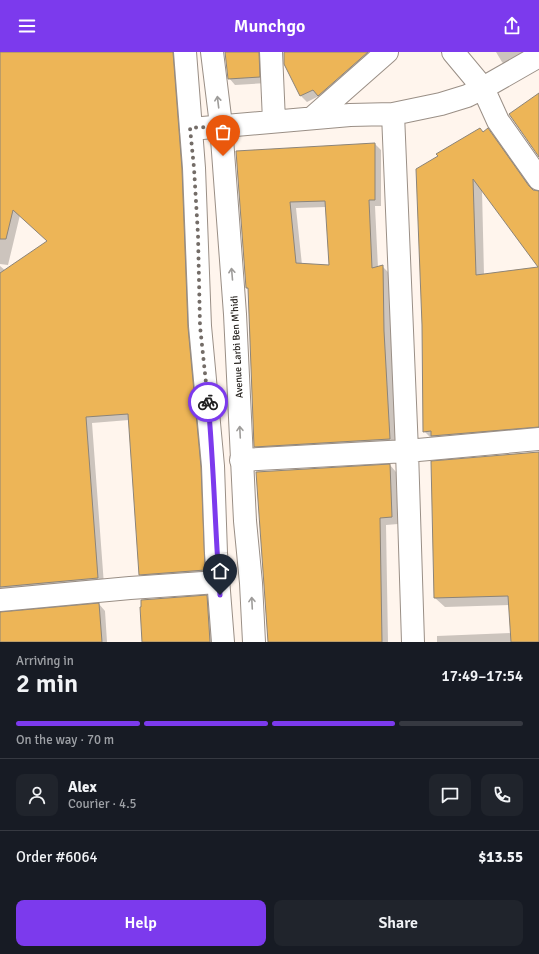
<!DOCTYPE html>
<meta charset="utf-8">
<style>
body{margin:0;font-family:Signika,sans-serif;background:#20242c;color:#f1f3f6;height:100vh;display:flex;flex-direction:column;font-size:15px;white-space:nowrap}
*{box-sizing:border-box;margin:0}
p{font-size:13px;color:#9ea1a6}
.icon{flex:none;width:22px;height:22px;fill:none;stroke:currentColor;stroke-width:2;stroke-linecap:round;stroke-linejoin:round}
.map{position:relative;height:590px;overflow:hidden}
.panel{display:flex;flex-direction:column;background:#171b24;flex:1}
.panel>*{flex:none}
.pin{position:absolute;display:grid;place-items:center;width:34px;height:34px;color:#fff;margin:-41px -17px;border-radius:50% 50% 50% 0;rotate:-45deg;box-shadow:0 0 4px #0007}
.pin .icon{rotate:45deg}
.courier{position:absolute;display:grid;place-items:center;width:40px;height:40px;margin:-20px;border:3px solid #7c3aed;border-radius:50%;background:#fff;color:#222;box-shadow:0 1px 5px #0007}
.overview em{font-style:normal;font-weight:600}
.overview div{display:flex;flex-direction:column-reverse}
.overview{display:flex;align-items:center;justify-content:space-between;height:68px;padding:0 16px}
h1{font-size:26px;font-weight:600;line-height:30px}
.bar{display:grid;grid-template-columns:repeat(4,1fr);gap:6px 4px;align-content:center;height:48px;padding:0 16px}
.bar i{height:5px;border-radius:3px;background:#363941}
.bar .on{background:#7c3aed}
.bar p{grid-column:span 4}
.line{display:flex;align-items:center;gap:10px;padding:0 16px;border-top:1px solid #363941}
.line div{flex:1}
.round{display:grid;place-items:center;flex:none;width:42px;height:42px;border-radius:8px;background:#20242c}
.primary-button{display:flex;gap:8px;margin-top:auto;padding:8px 16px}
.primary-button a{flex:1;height:46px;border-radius:8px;background:#7c3aed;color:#fff;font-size:16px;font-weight:600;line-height:46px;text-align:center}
.primary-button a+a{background:#20242c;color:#f1f3f6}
header{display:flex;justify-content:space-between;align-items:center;height:52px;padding:0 16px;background:#7c3aed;color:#fff;font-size:18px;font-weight:600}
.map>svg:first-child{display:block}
.shadow{fill:#0003;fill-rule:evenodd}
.building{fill:#edb557;stroke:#8c8479;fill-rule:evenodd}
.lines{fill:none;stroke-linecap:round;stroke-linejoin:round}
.minor-casing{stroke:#9a8f86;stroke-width:24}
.secondary-casing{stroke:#9a8f86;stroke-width:24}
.minor{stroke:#fff;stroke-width:22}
.secondary{stroke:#fff;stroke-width:22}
.oneway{stroke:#9e9c9a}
.done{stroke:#736c67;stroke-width:4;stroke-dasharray:0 7.2}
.route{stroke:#7c3aed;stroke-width:5}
.labels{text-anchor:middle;stroke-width:3;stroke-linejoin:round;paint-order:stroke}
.street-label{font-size:10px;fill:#27231f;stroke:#fff}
</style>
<header><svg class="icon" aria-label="menu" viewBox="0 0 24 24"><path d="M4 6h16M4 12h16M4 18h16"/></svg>Munchgo<svg class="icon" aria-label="share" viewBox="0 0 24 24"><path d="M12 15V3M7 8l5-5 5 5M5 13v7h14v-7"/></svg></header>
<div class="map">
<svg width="539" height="590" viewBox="0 0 539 590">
<rect width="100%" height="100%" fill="#fff5ed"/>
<!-- shadow -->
<path class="shadow" d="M0 0H181L211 525 146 529 140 522 129 368 92 371 104 533 0 544V214L6 219 48 189 20 163 8 213 0 212Z
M227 0H267L266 31 235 33 229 26Z
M285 0H382L325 50 319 44 307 50 301 44 285 12Z
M496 0H539L515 23 502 10Z
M488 78 497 87 534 140H539V212L482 138 484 223 539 216V385L434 389 424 379 423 273 483 81Z
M375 92 381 98V154H375L378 216 383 215 389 221 396 394 261 401 255 394 249 238 247 236 237 100ZM326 155 330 214 302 213 296 156Z
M539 401V590H437V584L512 581 510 553 445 555 435 546Z
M390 413 396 420 398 472 386 473 388 590H268Z
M206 544 213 551 216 590H143Z
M99 552 105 559 107 590H0V561Z"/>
<!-- building -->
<path class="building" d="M0 0H173L182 117 188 275 201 415 205 518 139 523 128 362 86 365 98 526 0 535V221L47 189 13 158 6 187H0Z
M225 0H259L260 25 228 27Z
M284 0H368L318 44 313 38 300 44 284 12Z
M539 41V105L509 62Z
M480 76 483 80 488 76 529 134 533 138 539 139V375L431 384V379L423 380 422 273 416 117 438 104 436 102ZM473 127 538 215 476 223Z
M375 91V148H369L372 216 383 213 384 279 390 387 254 395 248 236H246L236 99ZM325 149 329 213 296 211 290 150Z
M539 400V590H511L508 544 434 546 431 409Z
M390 412 392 465 380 466 382 590H268L256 420Z
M207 543 210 590H142L140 555H141V548Z
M99 551 102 590H0V560Z"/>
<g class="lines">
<!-- minor casing -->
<g class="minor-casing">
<path id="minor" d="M271 0 274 69
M453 0 483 36 539 4
M393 62 407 399 413 590
M312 66 387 0
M191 77 350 63 393 62 441 52 467 44 483 36 498 69 539 127
M241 408 407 399 539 387
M0 548 130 536 218 530"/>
</g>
<!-- secondary casing -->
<g class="secondary-casing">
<path id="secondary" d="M185 0 194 116 200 274 213 414 216 501 223 590
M212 0 221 73 235 262 245 469 251 531 254 590"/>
</g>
<!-- minor -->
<use href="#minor" class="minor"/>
<!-- secondary -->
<use href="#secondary" class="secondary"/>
</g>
<!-- one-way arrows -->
<defs><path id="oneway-shaft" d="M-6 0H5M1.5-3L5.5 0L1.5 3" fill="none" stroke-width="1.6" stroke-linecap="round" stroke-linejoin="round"/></defs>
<g class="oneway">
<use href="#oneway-shaft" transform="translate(218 50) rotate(-97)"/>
<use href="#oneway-shaft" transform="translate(232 222) rotate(-95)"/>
<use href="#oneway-shaft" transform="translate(240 380) rotate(-93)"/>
<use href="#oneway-shaft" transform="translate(252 551) rotate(-93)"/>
</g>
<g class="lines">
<!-- done -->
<path class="done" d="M208 350 200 274 198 183 194 116 190 76 221 74 223 104"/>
<!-- route -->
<path class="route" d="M208 350C214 414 215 479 220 543"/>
</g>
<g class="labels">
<!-- street labels -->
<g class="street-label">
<text transform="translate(236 295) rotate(-93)" y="4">Avenue Larbi Ben M'hidi</text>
</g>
</g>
</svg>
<div class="pin" style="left:223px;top:104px;background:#ea580c"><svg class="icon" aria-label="bag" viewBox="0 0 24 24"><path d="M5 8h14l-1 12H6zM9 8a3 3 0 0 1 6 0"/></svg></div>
<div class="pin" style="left:220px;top:543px;background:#1f2937"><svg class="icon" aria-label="home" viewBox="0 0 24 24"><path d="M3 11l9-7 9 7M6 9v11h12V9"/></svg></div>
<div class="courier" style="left:208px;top:350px"><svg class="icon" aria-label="bike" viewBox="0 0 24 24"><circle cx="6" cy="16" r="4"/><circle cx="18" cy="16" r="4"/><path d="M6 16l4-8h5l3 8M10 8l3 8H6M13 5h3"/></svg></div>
</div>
<section class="panel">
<div class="overview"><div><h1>2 min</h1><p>Arriving in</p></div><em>17:49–17:54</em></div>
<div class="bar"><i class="on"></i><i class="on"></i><i class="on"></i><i></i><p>On the way · 70 m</p></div>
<div class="line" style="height:72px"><a class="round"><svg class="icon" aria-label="person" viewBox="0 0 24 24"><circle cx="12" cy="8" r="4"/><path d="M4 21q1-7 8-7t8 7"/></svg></a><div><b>Alex</b><p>Courier · 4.5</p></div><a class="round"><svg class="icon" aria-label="chat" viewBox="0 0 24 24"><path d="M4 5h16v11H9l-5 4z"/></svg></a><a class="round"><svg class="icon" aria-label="phone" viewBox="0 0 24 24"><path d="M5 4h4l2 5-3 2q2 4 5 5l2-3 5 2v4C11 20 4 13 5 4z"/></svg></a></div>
<div class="line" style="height:52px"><div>Order #6064</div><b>$13.55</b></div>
<div class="primary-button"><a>Help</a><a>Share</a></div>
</section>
